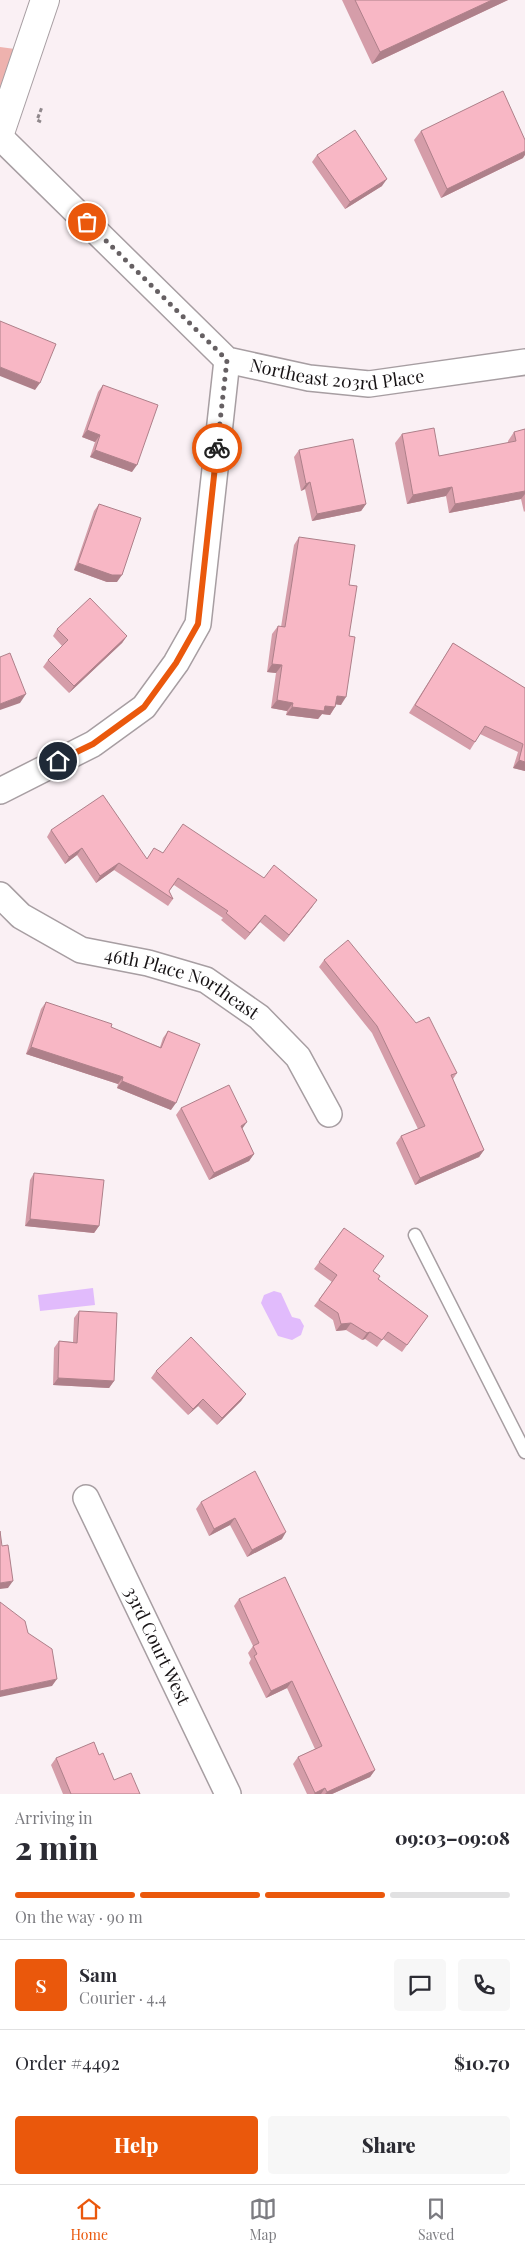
<!DOCTYPE html>
<meta charset="utf-8">
<style>
body{margin:0;font-family:"Playfair Display",serif;background:#f7f7f7;color:#2b2b33;height:100vh;display:flex;flex-direction:column;font-size:19px;white-space:nowrap}
*{box-sizing:border-box;margin:0}
p{font-size:16px;color:#7c7c81}
.icon{flex:none;width:28px;height:28px;fill:none;stroke:currentColor;stroke-width:2;stroke-linecap:round;stroke-linejoin:round}
.map{position:relative;height:1794px;overflow:hidden}
.drawer{display:flex;flex-direction:column;background:#fff;flex:1}
.drawer>*{flex:none}
.pin{position:absolute;display:grid;place-items:center;width:42px;height:42px;color:#fff;margin:-21px;border:2px solid #fff;border-radius:50%;box-shadow:0 1px 5px #0007}
.courier{position:absolute;display:grid;place-items:center;width:50px;height:50px;margin:-25px;border:4px solid #ea580c;border-radius:50%;background:#fff;color:#222;box-shadow:0 1px 6px #0007}
.head em{font-style:normal;font-weight:800}
.head div{display:flex;flex-direction:column-reverse}
.head{display:flex;align-items:center;justify-content:space-between;height:85px;padding:0 15px}
h1{font-size:32px;font-weight:800;line-height:38px}
.bar{display:grid;grid-template-columns:repeat(4,1fr);gap:8px 5px;align-content:center;height:60px;padding:0 15px}
.bar i{height:6px;border-radius:4px;background:#e1e1e2}
.bar .current{background:#ea580c}
.bar p{grid-column:span 4}
.line{display:flex;align-items:center;gap:12px;padding:0 15px;border-top:1px solid #e1e1e2}
.line div{flex:1}
.round{display:grid;place-items:center;flex:none;width:52px;height:52px;border-radius:5px;background:#f7f7f7}
.action{display:flex;gap:10px;margin-top:auto;padding:10px 15px}
.action a{flex:1;height:58px;border-radius:5px;background:#ea580c;color:#fff;font-size:20px;font-weight:800;line-height:58px;text-align:center}
.action a+a{background:#f7f7f7;color:#2b2b33}
.tab-bar{display:flex;justify-content:space-around;align-items:center;height:70px;border-top:1px solid #e1e1e2;background:#fff;font-size:14px;color:#7c7c81}
.tab-bar a{display:grid;justify-items:center;gap:2px}
.tab-bar .current{color:#ea580c}
.map>svg:first-child{display:block}
.green{fill:#eeb2ae}
.water{fill:#e1bbfc}
.lines{fill:none;stroke-linecap:round;stroke-linejoin:round}
.service-casing{stroke:#a79ea2;stroke-width:15}
.minor-casing{stroke:#a79ea2;stroke-width:28}
.tertiary-casing{stroke:#a79ea2;stroke-width:30}
.path{stroke:#90888c;stroke-width:3;stroke-dasharray:4 2.5;stroke-linecap:butt}
.service{stroke:#fff;stroke-width:12}
.minor{stroke:#fff;stroke-width:25}
.tertiary{stroke:#fff;stroke-width:28}
.wall{fill:#d59da9}
.shaded-wall{fill:#ae808a}
.building{fill:#f8b7c5;stroke:#ae808a}
.done{stroke:#666063;stroke-width:5;stroke-dasharray:0 9}
.route{stroke:#ea580c;stroke-width:6}
.labels{text-anchor:middle;stroke-width:4;stroke-linejoin:round;paint-order:stroke}
.street-label{font-size:18px;fill:#171315;stroke:#fff}
</style>
<div class="map">
<svg width="525" height="1794" viewBox="0 0 525 1794">
<rect width="100%" height="100%" fill="#faf0f4"/>
<!-- green -->
<path class="green" d="M0 47 15 49 0 98Z"/>
<!-- water -->
<path class="water" d="M93 1288 95 1305 40 1311 38 1295Z
M274 1291 281 1293 292 1317 300 1319 304 1326 301 1335 292 1340 278 1336 261 1303 264 1295Z"/>
<g class="lines">
<!-- service casing -->
<g class="service-casing">
<path id="service" d="M415 1235 525 1452"/>
</g>
<!-- minor casing -->
<g class="minor-casing">
<g id="minor">
<path id="s1" d="M0 137 227 360 309 378 369 384 525 362"/>
<path d="M0 791 93 744 144 707 176 663 198 624 227 360"/>
<path id="s2" d="M0 895 21 916 81 950 148 963 206 980 259 1017 298 1057 329 1114"/>
<path id="s3" d="M86 1498 228 1794"/>
</g>
</g>
<!-- tertiary casing -->
<g class="tertiary-casing">
<path id="tertiary" d="M0 133 45 0"/>
</g>
<!-- path -->
<path class="path" d="M41 122 37 120 42 107"/>
<!-- service -->
<use href="#service" class="service"/>
<!-- minor -->
<use href="#minor" class="minor"/>
<!-- tertiary -->
<use href="#tertiary" class="tertiary"/>
</g>
<!-- wall -->
<path class="wall" d="M342 0H508L372 64Z
M421 131 523 158 441 198 414 140Z
M317 155 382 186 345 209 312 162Z
M103 385 132 472 90 457 95 442 82 437 98 392Z
M525 429V511L524 512 521 499 449 513 446 496 407 504 395 443 402 434 439 456 508 443V441L514 432Z
M299 450 366 504 361 511 312 521 305 489 301 491 294 457Z
M99 504 117 582H107L74 570 94 511Z
M299 537 349 585V636L341 705 336 704 335 707 330 715 322 714 318 719 286 715 287 711 271 708 276 673 267 672 272 634 278 626 281 627 294 545Z
M57 629 127 636 122 643 69 693 43 667 48 660 62 646 53 636Z
M453 643 525 688V771L513 768 518 752 480 734 470 750 409 713Z
M51 830 146 859 163 853 264 878 312 907 284 942 260 922 245 940 221 920 223 918 174 885 169 891 173 899 168 906 114 870 96 883 77 855 65 864 47 837Z
M324 960 457 1073 453 1079 484 1150 479 1157 415 1185 396 1143 401 1136 418 1129 372 1033 319 967Z
M46 1002 160 1047 163 1038 168 1031 171 1110 117 1088 118 1084 26 1054 41 1009Z
M181 1108 242 1129 254 1154 249 1161 209 1180 176 1115Z
M34 1173 99 1226 94 1233 25 1226 30 1180Z
M344 1228 378 1279 428 1316 402 1352 383 1339 377 1347 365 1339 362 1340 346 1330 336 1331 333 1320 314 1306 332 1282 314 1269Z
M79 1311 114 1381 109 1388 53 1385 54 1348 59 1341 73 1342 74 1318Z
M156 1371 246 1394 241 1401 217 1425 198 1406 188 1415 151 1378Z
M201 1502 282 1539 247 1557 230 1525 209 1536 196 1509Z
M239 1599 375 1770 370 1777 332 1794H307L293 1764 298 1757 315 1749 287 1688 266 1698 249 1663 251 1659 248 1653 253 1646 234 1606Z
M99 1755 114 1780 140 1794H63L51 1765 56 1758Z"/>
<!-- shaded-wall -->
<path class="shaded-wall" d="M492 0H508L372 64 380 52Z
M525 151V155L523 158 441 198 447 189Z
M387 179 382 186 345 209 350 202Z
M0 367 40 383 35 390 0 376Z
M87 430 100 435 95 442 82 437Z
M95 450 137 465 132 472 90 457Z
M310 482 305 489 301 491 306 484Z
M452 487 446 496 407 504 413 495Z
M525 491V494L521 499 449 513 455 504Z
M366 504 361 511 312 521 317 514Z
M78 563 122 575 117 582H107L74 570Z
M127 636 122 643 69 693 74 686Z
M272 664 282 665 276 673 267 672Z
M26 694 20 703 0 710V704Z
M337 696 346 697 341 705 331 704Z
M277 700 293 703 287 711 271 708Z
M325 706 335 707 330 715 322 714 318 719 286 715 292 707Z
M519 760 525 762V771L513 768Z
M82 848 77 855 65 864 69 857Z
M119 863 114 870 96 883 100 876Z
M317 900 312 907 284 942 289 935Z
M265 915 260 922 245 940 250 933Z
M31 1047 123 1077 118 1084 26 1054Z
M122 1081 176 1103 171 1110 117 1088Z
M247 1122 242 1129 241 1126Z
M484 1150 479 1157 415 1185 420 1178Z
M254 1154 249 1161 209 1180 214 1173Z
M30 1219 99 1226 94 1233 25 1226Z
M351 1323 346 1330 336 1331 341 1324Z
M370 1332 365 1339 362 1340 367 1333Z
M58 1378 114 1381 109 1388 53 1385Z
M246 1394 241 1401 217 1425 222 1418Z
M203 1399 198 1406 188 1415 193 1409Z
M235 1518 230 1525 209 1536 214 1529Z
M286 1532 282 1539 247 1557 252 1550Z
M13 1581 8 1588 0 1589V1583Z
M57 1679 52 1686 0 1697V1691Z
M292 1681 287 1688 266 1698 271 1691Z
M375 1770 370 1777 332 1794H325L327 1792Z
M325 1788 321 1794H314L315 1793Z"/>
<!-- building -->
<path class="building" d="M355 0H492L380 52Z
M503 91 525 140V151L447 189 421 131Z
M355 130 387 179 350 202 317 155Z
M0 321 56 344 40 383 0 367Z
M103 385 158 405 137 465 95 450 100 435 87 430Z
M434 428 439 456 516 441 514 432 525 429V491L455 504 452 487 413 495 402 434Z
M353 439 366 504 317 514 310 482 306 484 299 450Z
M99 504 141 518 122 575H112L78 563Z
M299 537 355 545 349 585 357 586 349 636 355 637 346 697 337 696 335 707 325 706 324 711 292 707 293 703 277 700 282 665 272 664 278 626 285 627Z
M90 598 127 636 74 686 48 660 68 640 57 629Z
M453 643 525 688V762L519 760 523 744 485 726 475 742 415 705Z
M10 653 26 694 0 704V657Z
M103 795 147 859 154 848 163 853 183 824 264 878 274 865 317 900 289 935 265 915 250 933 226 913 228 911 178 878 169 891 173 899 119 863 100 876 82 848 69 857 51 830Z
M348 940 416 1023 429 1017 457 1073 451 1075 484 1150 420 1178 401 1136 425 1126 377 1026 324 960Z
M46 1002 112 1024 111 1027 161 1048 168 1031 200 1044 176 1103 122 1081 123 1077 31 1047Z
M229 1085 247 1122 241 1126 254 1154 214 1173 181 1108Z
M34 1173 104 1180 99 1226 30 1219Z
M344 1228 384 1256 373 1271 380 1276 378 1279 428 1316 407 1345 388 1332 382 1340 370 1332 367 1333 351 1323 341 1324 338 1313 319 1300 337 1275 319 1262Z
M79 1311 117 1313 114 1381 58 1378 59 1341 77 1343Z
M191 1337 246 1394 222 1418 203 1399 193 1409 156 1371Z
M255 1471 286 1532 252 1550 235 1518 214 1529 201 1502Z
M0 1531 2 1546 8 1545 13 1581 0 1583Z
M285 1577 375 1770 327 1792 325 1788 315 1793 298 1757 322 1746 292 1681 271 1691 254 1656 257 1654 253 1646 259 1643 239 1599Z
M0 1602 25 1621 28 1633 52 1649 57 1679 0 1691Z
M94 1742 99 1755 103 1753 114 1780 131 1773 140 1794H71L56 1758Z"/>
<g class="lines">
<!-- done -->
<path class="done" d="M87 222 227 360 217 448"/>
<!-- route -->
<path class="route" d="M58 761 93 744 144 707 176 663 198 624 217 448"/>
</g>
<g class="labels">
<!-- street labels -->
<g class="street-label">
<text dy="6" stroke="none"><textPath href="#s1" startOffset="430">Northeast 203rd Place</textPath></text>
<text dy="6" stroke="none"><textPath href="#s2" startOffset="206">46th Place Northeast</textPath></text>
<text dy="6" stroke="none"><textPath href="#s3" startOffset="164">33rd Court West</textPath></text>
</g>
</g>
</svg>
<div class="pin" style="left:87px;top:222px;background:#ea580c"><svg class="icon" aria-label="bag" viewBox="0 0 24 24"><path d="M5 8h14l-1 12H6zM9 8a3 3 0 0 1 6 0"/></svg></div>
<div class="pin" style="left:58px;top:761px;background:#1f2937"><svg class="icon" aria-label="home" viewBox="0 0 24 24"><path d="M3 11l9-7 9 7M6 9v11h12V9"/></svg></div>
<div class="courier" style="left:217px;top:448px"><svg class="icon" aria-label="bike" viewBox="0 0 24 24"><circle cx="6" cy="16" r="4"/><circle cx="18" cy="16" r="4"/><path d="M6 16l4-8h5l3 8M10 8l3 8H6M13 5h3"/></svg></div>
</div>
<section class="drawer">
<div class="head"><div><h1>2 min</h1><p>Arriving in</p></div><em>09:03–09:08</em></div>
<div class="bar"><i class="current"></i><i class="current"></i><i class="current"></i><i></i><p>On the way · 90 m</p></div>
<div class="line" style="height:90px"><b class="round" style="background:#ea580c;color:#fff">S</b><div><b>Sam</b><p>Courier · 4.4</p></div><a class="round"><svg class="icon" aria-label="chat" viewBox="0 0 24 24"><path d="M4 5h16v11H9l-5 4z"/></svg></a><a class="round"><svg class="icon" aria-label="phone" viewBox="0 0 24 24"><path d="M5 4h4l2 5-3 2q2 4 5 5l2-3 5 2v4C11 20 4 13 5 4z"/></svg></a></div>
<div class="line" style="height:65px"><div>Order #4492</div><b>$10.70</b></div>
<div class="action"><a>Help</a><a>Share</a></div>
</section>
<nav class="tab-bar">
<a class="current"><svg class="icon" aria-label="home" viewBox="0 0 24 24"><path d="M3 11l9-7 9 7M6 9v11h12V9"/></svg>Home</a>
<a><svg class="icon" aria-label="map" viewBox="0 0 24 24"><path d="M3 6l6-2 6 2 6-2v14l-6 2-6-2-6 2zM9 4v14M15 6v14"/></svg>Map</a>
<a><svg class="icon" aria-label="saved" viewBox="0 0 24 24"><path d="M7 4h10v16l-5-4-5 4z"/></svg>Saved</a>
</nav>
